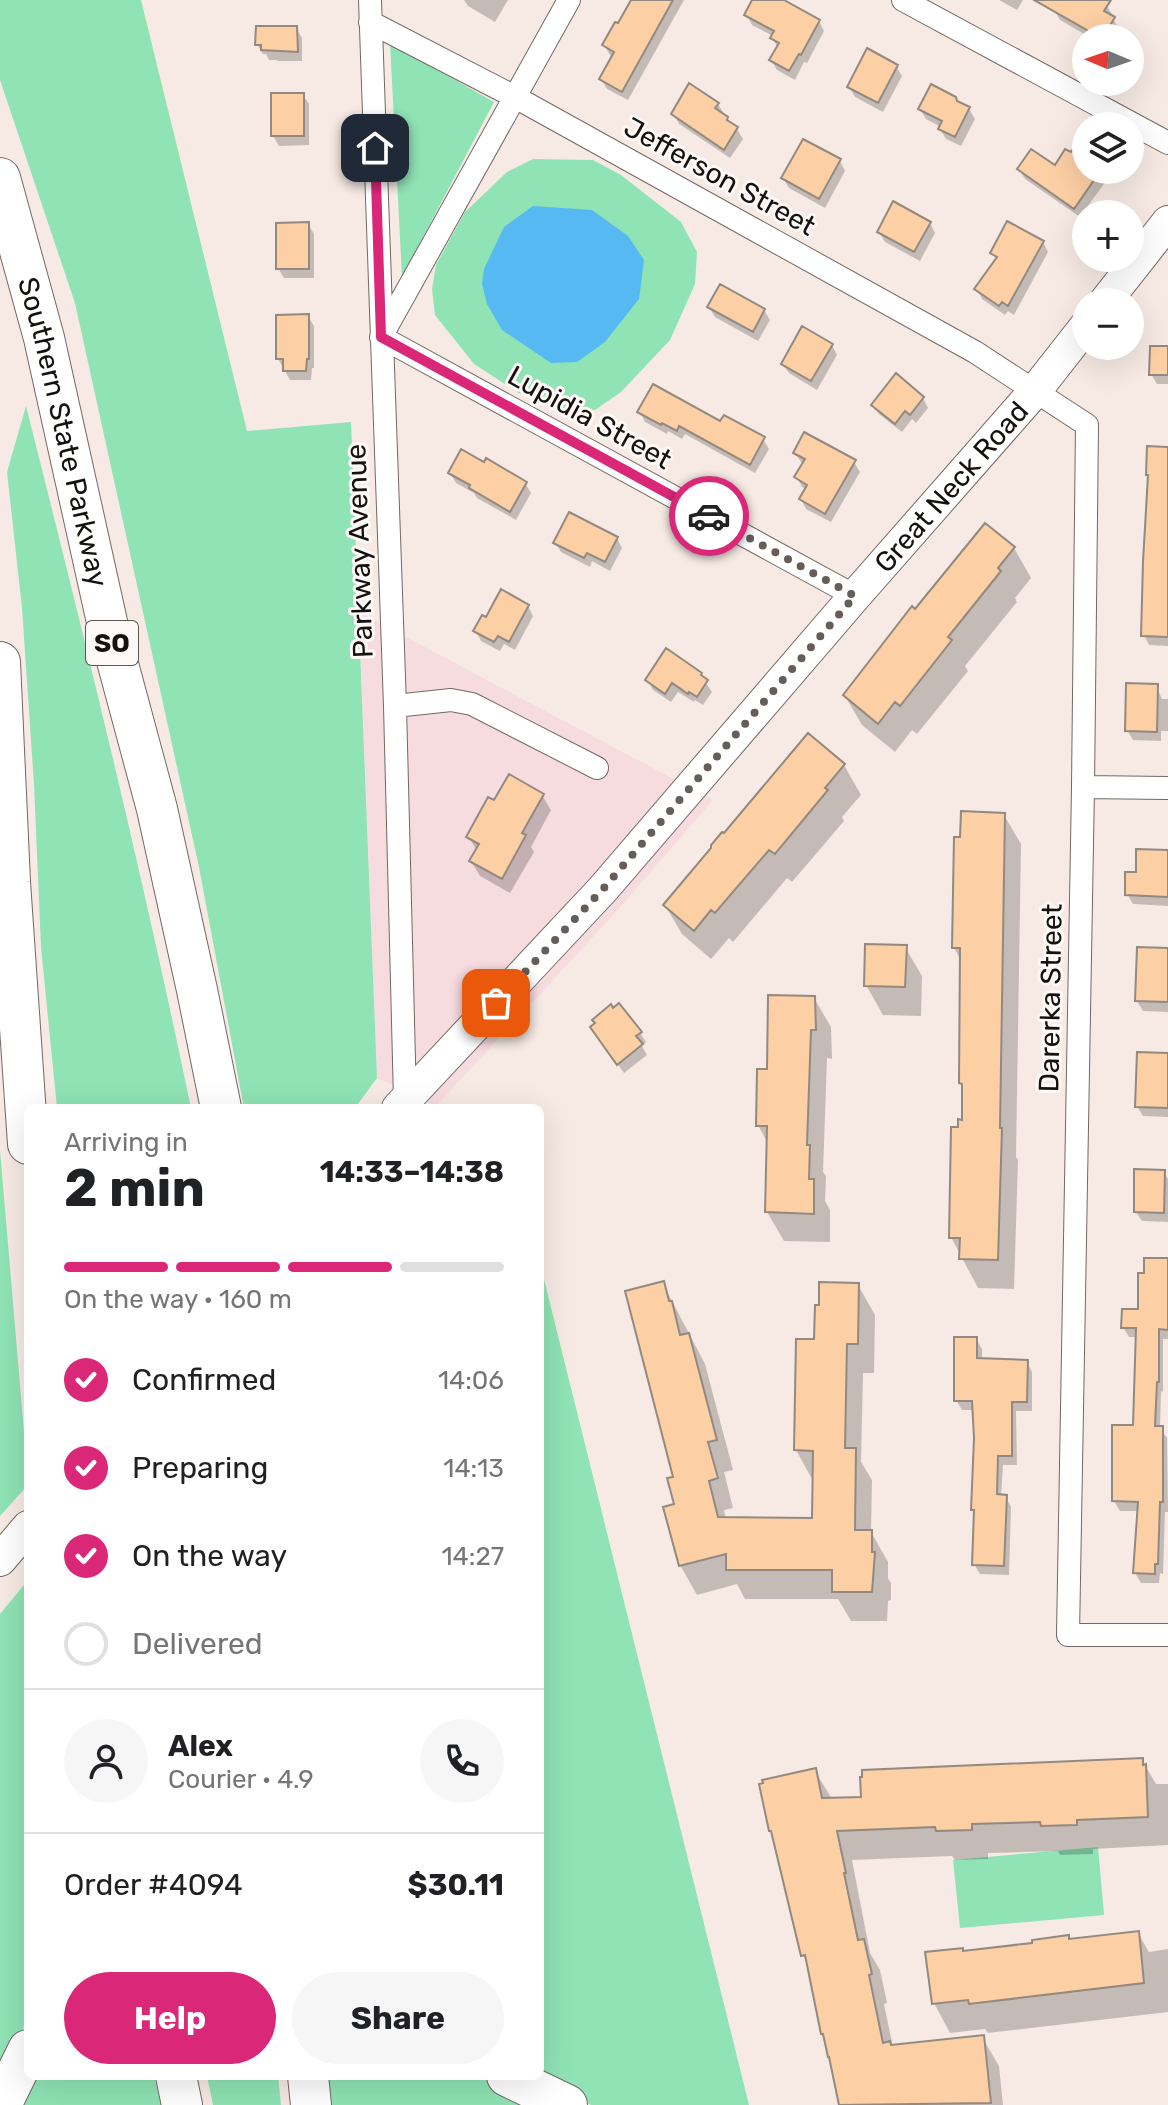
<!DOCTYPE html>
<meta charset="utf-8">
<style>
body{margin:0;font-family:Rubik,sans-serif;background:#f6f6f6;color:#202124;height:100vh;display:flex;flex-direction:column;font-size:30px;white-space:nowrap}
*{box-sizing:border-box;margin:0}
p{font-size:26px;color:#757577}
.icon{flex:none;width:44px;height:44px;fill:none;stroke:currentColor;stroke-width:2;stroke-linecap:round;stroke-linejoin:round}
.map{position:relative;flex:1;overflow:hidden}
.drawer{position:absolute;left:24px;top:1104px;width:520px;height:976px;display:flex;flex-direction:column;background:#fff;border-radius:12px;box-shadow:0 8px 32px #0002}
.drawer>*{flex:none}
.needle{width:52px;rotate:272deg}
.controls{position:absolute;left:1072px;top:24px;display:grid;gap:16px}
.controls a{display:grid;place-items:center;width:72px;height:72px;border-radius:50%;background:#fff;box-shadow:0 8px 32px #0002;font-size:40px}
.pin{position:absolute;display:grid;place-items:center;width:68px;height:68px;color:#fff;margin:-34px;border-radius:16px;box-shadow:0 4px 12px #0006}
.courier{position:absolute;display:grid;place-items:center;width:80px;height:80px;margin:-40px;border:6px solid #db2777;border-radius:50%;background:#fff;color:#222;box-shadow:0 2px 10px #0007}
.summary em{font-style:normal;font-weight:700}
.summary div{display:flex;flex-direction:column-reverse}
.summary{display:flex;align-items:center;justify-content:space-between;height:136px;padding:0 40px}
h1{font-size:52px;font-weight:700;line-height:60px}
.bar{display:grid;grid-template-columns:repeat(4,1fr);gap:12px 8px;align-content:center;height:96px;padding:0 40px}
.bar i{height:10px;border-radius:6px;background:#e0e0e0}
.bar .selected{background:#db2777}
.bar p{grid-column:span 4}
.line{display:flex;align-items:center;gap:20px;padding:0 40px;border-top:2px solid #e0e0e0}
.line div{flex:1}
.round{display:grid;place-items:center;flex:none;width:84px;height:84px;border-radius:42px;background:#f6f6f6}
ol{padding:0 40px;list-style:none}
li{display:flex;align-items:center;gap:24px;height:88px}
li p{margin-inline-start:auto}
li .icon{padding:8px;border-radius:50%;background:#db2777;color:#fff;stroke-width:4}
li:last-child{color:#757577}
li i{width:44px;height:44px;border:4px solid #e0e0e0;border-radius:50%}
.primary-button{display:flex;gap:16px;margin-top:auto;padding:16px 40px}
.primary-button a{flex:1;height:92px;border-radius:48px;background:#db2777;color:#fff;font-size:32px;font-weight:700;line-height:92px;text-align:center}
.primary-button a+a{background:#f6f6f6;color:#202124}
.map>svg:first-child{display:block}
.commercial{fill:#f6dbdf}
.green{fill:#8fe3b4}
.water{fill:#56b9f2}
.shadow{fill:#0003}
.building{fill:#fccfa5;stroke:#928981;stroke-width:2}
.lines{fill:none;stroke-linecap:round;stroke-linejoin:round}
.minor-casing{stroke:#736863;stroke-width:24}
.secondary-casing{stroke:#736863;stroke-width:34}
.motorway-casing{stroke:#736863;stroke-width:42}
.minor{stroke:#fff;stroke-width:22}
.secondary{stroke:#fff;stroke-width:32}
.motorway{stroke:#fff;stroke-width:40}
.done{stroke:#645d5a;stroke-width:8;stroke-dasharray:0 14.4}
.route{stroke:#db2777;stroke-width:10}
.labels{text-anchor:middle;stroke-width:6;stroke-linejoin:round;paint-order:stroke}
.shield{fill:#fef9f7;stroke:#5b5755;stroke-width:2}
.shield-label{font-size:26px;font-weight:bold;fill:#15110f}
.street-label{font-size:28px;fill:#15110f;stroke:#fef9f7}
</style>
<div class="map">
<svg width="1168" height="2105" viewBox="0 0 1168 2105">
<rect width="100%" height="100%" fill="#f7eae4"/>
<!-- commercial -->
<path class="commercial" d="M359 612 713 800 616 912 436 1106 377 1078Z"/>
<!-- green -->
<path class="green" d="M0 0H141L247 431 351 422 377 1078 355 1108H244L199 867 75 303 0 80Z
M390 43 494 102 402 277Z
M533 159 593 160 621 175 681 222 697 252 695 284 670 340 621 392 595 410 556 409 519 393 474 364 435 315 432 289 436 265 465 212 507 172Z
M26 406C85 639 142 872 191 1108H57L41 947 34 784 22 608 7 472Z
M0 1150 28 1479V1485L0 1516Z
M540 1263 749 2105H591L537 2076H540Z
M28 1580V2017L0 2084V1614Z
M1098 1847 1104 1915 960 1928 953 1860Z
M29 2076H154L161 2105H14Z
M207 2076H278L281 2105H213Z
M322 2076H484L534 2097 547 2105H326Z"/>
<!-- water -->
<path class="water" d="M533 206 592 210 628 236 644 260 639 299 605 342 577 362 551 363 502 330 487 304 482 284 484 269 504 227Z"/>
<!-- shadow -->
<path class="shadow" d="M464 0H508L495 22 468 6Z
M633 0H684L628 100 607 89 601 79 613 57 610 55 604 45 619 26Z
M755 0H780L819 21 824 31 807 63 804 62 795 80 777 70 771 60 778 48 772 38 773 36 752 25 747 15Z
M999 0H1023L1017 10Z
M1060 0H1097L1107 6 1113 16 1112 18 1119 28 1114 38H1091L1060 20 1054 10Z
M296 28 302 38V61H278L277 60H269L266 54H263L257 44Z
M896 66 902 76 883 112 855 97 849 87Z
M303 95 309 104V145L279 146 273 136Z
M957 103 969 109 975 119 961 146 946 139 940 129 941 127 926 119 920 109Z
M718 104 724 114 722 115 737 129 743 139 730 158 679 124 674 114Z
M1071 155 1086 161V170L1100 171 1106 181 1080 217 1025 179 1019 169 1055 168Z
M840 161 845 171 825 208 789 188 783 178Z
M930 223 935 233 920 261 885 242 879 232Z
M308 224 314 234V278H284L278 268Z
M1043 242 1048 252 1014 315 1008 311 1005 315 982 299 977 289 997 261 992 253Z
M709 307 764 310 770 320 758 341 715 317Z
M308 316 314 326V368H312L311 380H290L278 359Z
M832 345 837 355 817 390 789 373 783 364Z
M1168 348V384H1157L1151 374Z
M923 398 928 408 916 423 912 419 902 432 879 414 873 405Z
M640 412 721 424 763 439 769 449 755 473 685 434 682 439 668 431 667 434 645 422Z
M1168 449V646L1149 645 1144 635 1150 478Z
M795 453 854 462 860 472 831 522 806 509 801 499 806 489 802 487 797 477 804 464 801 462Z
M450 473 525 483 531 493 516 520 477 498 474 493 456 483Z
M617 538 622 548 610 571 592 561 590 567 561 552 555 542Z
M1014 548 1031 578 1015 598 1017 602 965 666 968 671 917 734 912 730 895 752 862 725 845 696 916 612Z
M528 606 533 616 515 650 504 644 500 651 481 641 476 631 486 619Z
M648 680H704L712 692 703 705 695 700 694 702 678 692 671 702 653 690Z
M1156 686 1162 699H1168V731H1161V741L1133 740 1127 730Z
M844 765 861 795 842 817 844 821 792 882 787 878 733 942 729 938 711 959 682 934 665 905Z
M542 795 551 810 531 847 534 852 510 893 480 876 471 861 477 851 469 837 495 803Z
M1004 815 1021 844 1016 1157 1018 1160 1014 1289 978 1288 951 1237 960 1129 964 1122V1089L961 1083 962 962 954 948 962 839Z
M1168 852V906L1133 904 1127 894 1138 874Z
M905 947 922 976 921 1016 883 1015 866 985Z
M1168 950V1012L1143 1011 1137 1001Z
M814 998 831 1027 832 1059 827 1058 823 1172 826 1176 825 1201 830 1210V1242L784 1241 767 1212 768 1144 758 1125 769 1071Z
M640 1033 646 1042 642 1046 647 1055 624 1073 598 1037Z
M1168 1055V1117L1143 1116 1137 1106Z
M1164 1172 1168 1179V1222L1142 1221 1136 1212Z
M1168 1260V1339H1163V1392L1161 1391 1160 1428 1167 1438 1168 1512H1165L1163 1574 1160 1573 1159 1583H1141L1135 1573 1139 1511H1120L1114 1501 1135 1428 1138 1337H1129L1123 1327 1140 1311Z
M663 1284 705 1364 733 1470 724 1472 733 1508 724 1510 726 1520H814L815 1479H812L796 1450 816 1341 858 1285 875 1315 874 1373H863L861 1462 872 1480 871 1532 888 1562V1578L891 1583V1600L888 1601 887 1621H851L838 1599H745L737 1584 697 1595 680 1565Z
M976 1339 982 1349V1361L1027 1362 1032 1372V1411H1016L1017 1465H1003L1001 1497H1006L1011 1507 1009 1575 980 1574 974 1564 976 1515 973 1510 975 1410H962L956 1400Z
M1142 1760 1156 1784H1168V1845L1093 1849V1854L1060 1855 1058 1851 988 1853V1859L955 1860 952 1856 852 1860 870 1953 880 1970 887 2003 884 2004 893 2047 982 2037 999 2066 1003 2105H841L810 1967 803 1955 815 1771 832 1799H863Z
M1138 1933 1149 1952 1168 1949V2012L988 2033 985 2029 950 2033 934 2003 964 1953Z"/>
<!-- building -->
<path class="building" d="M631 0H673L622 92 599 79 614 52 602 45 615 22 618 23Z
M752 0H784L820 20 801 55 799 54 789 71 769 60 779 43 770 38 774 31 744 15Z
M1034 0H1111L1104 11 1115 17 1103 38H1101Z
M256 26H297L298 52 261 50V45H255Z
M867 48 898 65 878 103 847 87Z
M689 83 719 103 715 108 728 117 727 120 738 127 724 150 671 114Z
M931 84 956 97 957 101 970 107 955 137 938 129 942 121 918 109Z
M271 93H304V136H271Z
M803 139 841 159 819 199 781 178Z
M1031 149 1055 165 1065 149 1071 152 1073 149 1086 158V170H1101L1074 209 1017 169Z
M893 201 931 222 914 252 877 232Z
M1007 221 1044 241 1008 306 1002 302 999 306 974 289 997 257 990 253Z
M309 222V269H276V223Z
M720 284 765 309 753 332 707 307Z
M309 314V359H307L306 371H283V359H276V315Z
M802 326 833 344 811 381 781 364Z
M1150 346H1168V375H1149Z
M896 373 924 397 910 415 905 411 895 424 871 405Z
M653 384 720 421 724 415 765 437 750 465 679 426 677 431 662 423 661 425 637 412Z
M804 432 856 460 825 514 799 499 807 485 794 477 805 459 793 453Z
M1147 446 1168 447V637L1141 636 1143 562 1148 475H1146Z
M461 449 484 462 486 458 527 482 510 512 469 488 470 485 448 473Z
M569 512 618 537 605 562 587 553 584 558 553 543Z
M985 523 1015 547 998 568 1001 571 948 637 952 640 900 706 895 702 878 724 843 695 912 606 915 609Z
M501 589 529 605 509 642 498 636 494 642 473 631 482 615 486 617Z
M666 648 702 673 701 675 708 680 697 697 689 692 688 694 672 683 665 694 645 680Z
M1126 683 1158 684 1157 732 1125 731Z
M808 733 845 764 825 788 828 790 775 854 769 850 715 913 711 910 694 931 663 905 711 848V845L722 832 724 833Z
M509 774 544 794 522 833 526 835 502 879 469 861 479 844 466 837 488 797 494 800Z
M961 811 1005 813 1000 1128H1002L998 1260 959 1259 960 1238H949L951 1127H958V1119L962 1120V1084L959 1083 960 948H952L954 837H960Z
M1136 849 1168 850V897L1125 895V872H1136Z
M865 944 907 945 905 987 864 986Z
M1137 947 1168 948V1002L1135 1001Z
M768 995 815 996 816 1030H811L807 1145H810L809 1179H814V1214L765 1212 767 1126H756L757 1069H767Z
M619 1003 642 1032 636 1036 643 1044 617 1065 590 1027 595 1023 592 1020 611 1004 613 1008Z
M1137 1052 1168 1053V1108L1135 1107Z
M1134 1169 1165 1170 1164 1213 1134 1212Z
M1144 1258H1168V1330L1159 1329V1382H1157L1155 1426H1163V1502H1160L1158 1564H1155V1574L1133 1573 1138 1502 1112 1501V1425H1133L1136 1328H1121L1122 1309H1138V1273H1144Z
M664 1281 669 1301H672L680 1335 689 1333 717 1440 708 1442 718 1478 709 1481 718 1517 812 1518 813 1451 794 1450 796 1339H814L815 1305H819V1282L859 1283 858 1344H847L845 1448H856L855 1530H872V1552H875L872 1592H832V1570H726V1554L679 1566 663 1507 674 1504 667 1478 673 1477 625 1291Z
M954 1337H977V1358L1028 1360 1027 1402H1012V1456H998L997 1494 1007 1495 1004 1566 972 1565 974 1510H971L974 1438 972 1401H954Z
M1143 1758V1765L1146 1764 1148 1817 1077 1820V1825L1041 1826 1040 1822 972 1824V1830L936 1831 935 1827 837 1831 846 1873H844L858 1940 864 1939 872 1974 869 1975 883 2043 890 2041 891 2045 984 2035 991 2103 839 2105 829 2057H828L823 2034H821L805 1955 801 1956 771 1831H769L759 1784 763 1783 762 1780 816 1768 822 1798 861 1797 860 1777H862V1770Z
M1139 1931 1144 1983 969 2004 968 2000 932 2004 925 1952 963 1948V1951L1032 1943V1940L1069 1935V1939Z"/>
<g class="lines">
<!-- minor casing -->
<g class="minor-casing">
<path id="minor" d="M370 0 395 706 405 1100
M569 0 381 337 855 596
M903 0 1168 143
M370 22 515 97 975 352 1087 425 1083 787 1068 1635H1168
M395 706 451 700 472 704 597 768
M1083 787 1168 788"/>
</g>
<!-- secondary casing -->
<g class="secondary-casing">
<g id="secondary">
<path d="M1105 302 1168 222"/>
<path id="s1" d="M398 1108 603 889 855 596 1035 391 1086 326"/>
<path d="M0 1560 28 1527"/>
</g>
</g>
<!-- motorway casing -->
<g class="motorway-casing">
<g id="motorway">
<path id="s2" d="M0 178 44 338 109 631 157 809 197 990 221 1108"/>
<path d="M0 662 10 882 28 1144"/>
<path d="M176 2076 182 2105"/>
<path d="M308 2076 311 2105"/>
<path d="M507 2076 567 2105"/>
<path d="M1 2105 28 2050"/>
</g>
</g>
<!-- minor -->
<use href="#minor" class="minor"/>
<!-- secondary -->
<use href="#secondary" class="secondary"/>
<!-- motorway -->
<use href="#motorway" class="motorway"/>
</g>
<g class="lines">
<!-- done -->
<path class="done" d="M496 1003 603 889 855 596 709 516"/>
<!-- route -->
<path class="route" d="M375 148 381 337 709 516"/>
</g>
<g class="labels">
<!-- shield labels -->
<rect class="shield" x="86" y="621" width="52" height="44" rx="6"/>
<g class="shield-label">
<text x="112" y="652">SO</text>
</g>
<!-- street labels -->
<g class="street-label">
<text transform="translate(720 176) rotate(29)" y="10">Jefferson Street</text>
<text transform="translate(590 417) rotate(29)" y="10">Lupidia Street</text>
<text dy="10" stroke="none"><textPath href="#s2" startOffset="262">Southern State Parkway</textPath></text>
<text dy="10" stroke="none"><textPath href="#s1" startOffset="832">Great Neck Road</textPath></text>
<text transform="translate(359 551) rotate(-92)" y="10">Parkway Avenue</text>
<text transform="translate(1050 998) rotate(-89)" y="10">Darerka Street</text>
</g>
</g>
</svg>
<div class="controls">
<a><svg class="needle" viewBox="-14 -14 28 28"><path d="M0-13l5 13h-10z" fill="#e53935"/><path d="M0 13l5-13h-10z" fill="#757577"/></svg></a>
<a><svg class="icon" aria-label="layers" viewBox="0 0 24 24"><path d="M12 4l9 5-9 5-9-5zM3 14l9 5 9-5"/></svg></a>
<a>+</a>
<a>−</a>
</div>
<div class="pin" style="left:496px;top:1003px;background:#ea580c"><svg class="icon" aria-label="bag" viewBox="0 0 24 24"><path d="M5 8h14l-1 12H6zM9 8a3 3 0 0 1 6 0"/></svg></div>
<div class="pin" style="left:375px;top:148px;background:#1f2937"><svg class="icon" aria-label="home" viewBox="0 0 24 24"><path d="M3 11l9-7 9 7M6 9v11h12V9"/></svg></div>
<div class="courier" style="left:709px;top:516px"><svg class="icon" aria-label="car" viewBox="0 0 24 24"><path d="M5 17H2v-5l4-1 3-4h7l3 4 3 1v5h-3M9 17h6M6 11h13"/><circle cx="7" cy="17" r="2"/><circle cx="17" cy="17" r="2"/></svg></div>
<section class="drawer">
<div class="summary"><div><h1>2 min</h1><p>Arriving in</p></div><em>14:33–14:38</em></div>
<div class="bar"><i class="selected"></i><i class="selected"></i><i class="selected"></i><i></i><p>On the way · 160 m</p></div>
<ol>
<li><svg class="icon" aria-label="check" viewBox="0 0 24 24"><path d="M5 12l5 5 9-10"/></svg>Confirmed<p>14:06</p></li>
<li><svg class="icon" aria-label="check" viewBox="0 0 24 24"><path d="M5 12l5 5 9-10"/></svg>Preparing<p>14:13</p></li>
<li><svg class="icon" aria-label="check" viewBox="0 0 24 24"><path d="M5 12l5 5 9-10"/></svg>On the way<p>14:27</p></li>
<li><i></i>Delivered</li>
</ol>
<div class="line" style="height:144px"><a class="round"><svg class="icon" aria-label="person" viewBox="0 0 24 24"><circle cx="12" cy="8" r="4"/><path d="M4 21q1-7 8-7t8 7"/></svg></a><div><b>Alex</b><p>Courier · 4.9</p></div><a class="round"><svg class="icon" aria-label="phone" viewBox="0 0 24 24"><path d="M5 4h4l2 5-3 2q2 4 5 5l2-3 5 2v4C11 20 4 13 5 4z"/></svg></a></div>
<div class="line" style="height:104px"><div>Order #4094</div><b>$30.11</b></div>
<div class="primary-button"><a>Help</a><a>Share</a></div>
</section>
</div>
